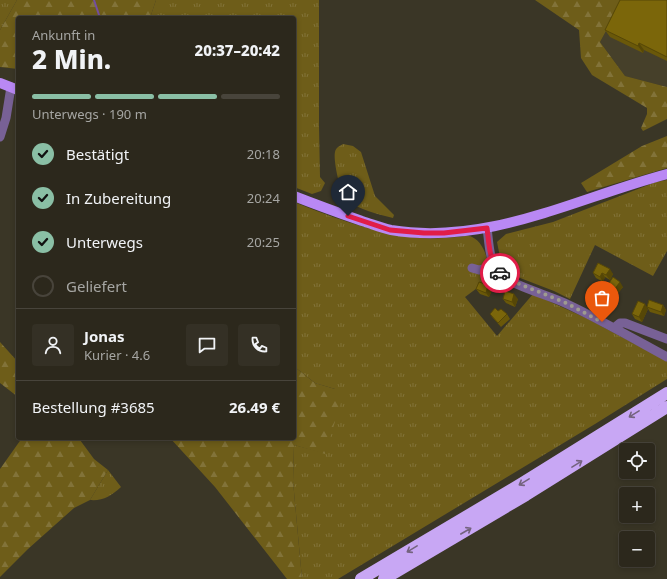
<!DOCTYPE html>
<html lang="de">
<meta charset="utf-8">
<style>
body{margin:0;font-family:"Noto Sans",sans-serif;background:#343025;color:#f1f3f6;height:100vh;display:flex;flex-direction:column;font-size:15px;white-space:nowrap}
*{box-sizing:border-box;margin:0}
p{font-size:13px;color:#a6a6a3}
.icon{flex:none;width:22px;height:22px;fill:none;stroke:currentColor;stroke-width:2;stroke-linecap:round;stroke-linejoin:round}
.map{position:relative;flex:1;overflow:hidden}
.panel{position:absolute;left:16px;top:16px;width:280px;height:424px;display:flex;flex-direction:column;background:#2c281c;border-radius:4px;box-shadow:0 2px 6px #0003,0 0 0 1px #48443b}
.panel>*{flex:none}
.controls{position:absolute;left:619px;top:443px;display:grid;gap:8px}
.controls a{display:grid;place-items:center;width:36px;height:36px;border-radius:4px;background:#2c281c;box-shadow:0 2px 6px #0003,0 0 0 1px #48443b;font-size:20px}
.pin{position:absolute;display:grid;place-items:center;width:34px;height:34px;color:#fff;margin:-41px -17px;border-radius:50% 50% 50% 0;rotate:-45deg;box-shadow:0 0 4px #0007}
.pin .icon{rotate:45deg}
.courier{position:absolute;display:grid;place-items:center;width:40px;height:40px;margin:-20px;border:3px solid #e11d48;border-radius:50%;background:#fff;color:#222;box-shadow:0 1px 5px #0007}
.summary em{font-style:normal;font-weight:800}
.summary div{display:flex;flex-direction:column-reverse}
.summary{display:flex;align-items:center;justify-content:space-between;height:68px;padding:0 16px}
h1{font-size:26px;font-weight:800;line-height:30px}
.bar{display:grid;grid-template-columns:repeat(4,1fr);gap:6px 4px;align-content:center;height:48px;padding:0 16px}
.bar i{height:5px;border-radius:3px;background:#48443b}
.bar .on{background:#8abfa5}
.bar p{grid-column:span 4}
.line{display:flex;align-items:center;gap:10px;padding:0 16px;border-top:1px solid #48443b}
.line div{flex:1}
.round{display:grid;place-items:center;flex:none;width:42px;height:42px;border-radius:4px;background:#343025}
ol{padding:0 16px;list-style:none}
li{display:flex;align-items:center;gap:12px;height:44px}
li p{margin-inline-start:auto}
li .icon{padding:4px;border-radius:50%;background:#8abfa5;color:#111;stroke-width:4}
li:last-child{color:#a6a6a3}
li i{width:22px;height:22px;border:2px solid #48443b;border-radius:50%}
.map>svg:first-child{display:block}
.built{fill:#46402a}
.grass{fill:url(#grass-tufts)}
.forest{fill:url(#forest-firs)}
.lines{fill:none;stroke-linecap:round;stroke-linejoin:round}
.stream{stroke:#744e9f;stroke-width:2}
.minor{stroke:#786196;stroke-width:9}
.major{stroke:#b988f4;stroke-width:10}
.highway{stroke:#c8a7f4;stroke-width:12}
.wall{fill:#6a5809}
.shaded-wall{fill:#564707}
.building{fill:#7b660a;stroke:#564707}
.oneway{stroke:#74637e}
.done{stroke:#9e9b8f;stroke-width:4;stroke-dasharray:0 7.2}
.route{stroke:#e11d48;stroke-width:5}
</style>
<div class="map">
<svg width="667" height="579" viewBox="0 0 667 579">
<defs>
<pattern id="grass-tufts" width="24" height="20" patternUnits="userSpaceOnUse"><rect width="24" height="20" fill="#6e5d19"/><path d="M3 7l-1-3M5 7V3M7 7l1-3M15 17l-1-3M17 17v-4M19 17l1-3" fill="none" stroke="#827339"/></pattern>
<pattern id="forest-firs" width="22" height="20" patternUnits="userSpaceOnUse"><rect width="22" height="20" fill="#6e5d19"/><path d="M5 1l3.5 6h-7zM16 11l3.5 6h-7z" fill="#827339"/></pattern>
</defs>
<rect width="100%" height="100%" fill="#3a3626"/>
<!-- built -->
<path class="built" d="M623 0H667V87L625 76 600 42Z"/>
<!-- grass -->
<path class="grass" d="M0 0H17L0 30Z
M156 0H319V126L320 177 325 183 321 191 312 194 294 187V18H150Z
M343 144 353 146 361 152 375 196 394 215 393 218C378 214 359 210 347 200 340 194 333 160 335 152 336 147 340 146 343 144Z
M667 180V251L653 276 595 245 570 299 554 291 515 276 507 271 501 262 497 242 506 234 553 222 656 182Z
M294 202C334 218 377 234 420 238 432 239 445 238 457 237 461 237 466 235 469 236 483 239 489 260 488 271L496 274 465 297 497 336 533 294 586 318 667 361V379L595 424 338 579H302L293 481 294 445 325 453 335 389 315 383 296 368 294 364Z
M108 470 121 487C111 496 103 501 90 500Z"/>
<!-- forest -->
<path class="forest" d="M17 0H156L150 18H18V69L0 67V30Z
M535 0H623L600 42 625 76 667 87V119L643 131 641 128 647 114V108L592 75 581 58 579 30Z
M667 136V168L587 192 581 183 642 146Z
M0 342 18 362V397L0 383Z
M294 364 296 368 315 383 335 389 342 399 325 454 294 445 293 481 302 579H287L215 487 170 438H294Z
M22 438H81L80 440 94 459 108 470 90 500 74 508 28 549 0 577V469Z"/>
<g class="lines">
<!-- stream -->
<path class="stream" d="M94 0 100 18"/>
<!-- minor -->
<path class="minor" d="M0 137 6 118 11 87
M487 228C489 242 489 260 498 272 511 286 549 295 567 304 601 320 634 339 667 357
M472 268 479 270 496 267
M614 328 620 323H625L667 339"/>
<!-- major -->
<path class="major" d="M0 83 18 90
M294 196C317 205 339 213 362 221 372 224 381 228 391 230 488 246 576 198 667 174"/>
<!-- highway -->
<path class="highway" d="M361 579 521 484 667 393
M384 579 526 495 667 407"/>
</g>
<!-- wall -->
<path class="wall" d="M667 0V61L644 50 643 53 610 37 605 30Z
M598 263 613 274 610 280 605 277 603 282 596 278 593 273Z
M623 287 614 298 608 293 605 289Z
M476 289 492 290 489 297 480 294Z
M503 299H518L515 307 506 303Z
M663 305 666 310 664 316 650 312 647 307Z
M648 309 642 322 635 319 632 314Z
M498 311 507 314 510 319 501 327 493 318 490 314Z"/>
<!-- shaded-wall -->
<path class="shaded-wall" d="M639 43 644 50 643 53 638 46Z
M610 269 613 274 610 280 606 275Z
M602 273 605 277 603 282 600 277Z
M620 282 623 287 614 298 611 294Z
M488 285 492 290 489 297 486 293Z
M514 294 518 299 515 307 512 302Z
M645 304 648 309 642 322 639 317Z
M663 305 666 310 664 316 661 312Z"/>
<!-- building -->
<path class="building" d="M620 0H667V57L639 43 638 46 605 30Z
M18 135V143H16Z
M598 263 610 269 606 275 602 273 600 277 593 273Z
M613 277 620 282 611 294 605 289Z
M479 282 488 285 486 293 476 289Z
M505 291 514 294 512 302 503 299Z
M649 300 663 305 661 312 647 307Z
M638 301 645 304 639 317 632 314Z
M495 308 498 311 501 309 507 314 498 323 490 314Z"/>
<!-- one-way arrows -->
<defs><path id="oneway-shaft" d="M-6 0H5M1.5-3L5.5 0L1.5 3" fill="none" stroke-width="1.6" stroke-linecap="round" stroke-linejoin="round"/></defs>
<g class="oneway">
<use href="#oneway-shaft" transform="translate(634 414) rotate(148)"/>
<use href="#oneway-shaft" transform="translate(577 464) rotate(-32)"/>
<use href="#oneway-shaft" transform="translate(524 482) rotate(149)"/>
<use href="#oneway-shaft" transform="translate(466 531) rotate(-30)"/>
<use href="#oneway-shaft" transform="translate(412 549) rotate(149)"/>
</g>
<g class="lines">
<!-- done -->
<path class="done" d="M500 273 517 283 566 303 602 322"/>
<!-- route -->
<path class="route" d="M348 216 390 230 424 233H444L487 228C489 243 489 261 500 273"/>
</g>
</svg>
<div class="controls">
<a><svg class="icon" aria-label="locate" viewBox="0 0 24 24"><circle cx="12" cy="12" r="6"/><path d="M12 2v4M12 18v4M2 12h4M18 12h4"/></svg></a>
<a>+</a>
<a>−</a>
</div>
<div class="pin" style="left:602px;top:322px;background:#ea580c"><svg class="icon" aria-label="bag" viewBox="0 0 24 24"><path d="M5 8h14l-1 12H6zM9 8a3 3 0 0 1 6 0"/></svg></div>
<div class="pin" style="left:348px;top:216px;background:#1f2937"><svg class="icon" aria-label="home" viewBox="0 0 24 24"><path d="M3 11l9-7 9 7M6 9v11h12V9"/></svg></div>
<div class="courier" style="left:500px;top:273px"><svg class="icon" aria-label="car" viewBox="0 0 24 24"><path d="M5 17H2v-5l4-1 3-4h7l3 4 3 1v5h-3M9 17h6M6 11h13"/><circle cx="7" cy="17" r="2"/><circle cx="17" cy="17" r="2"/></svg></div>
<section class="panel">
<div class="summary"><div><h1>2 Min.</h1><p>Ankunft in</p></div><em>20:37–20:42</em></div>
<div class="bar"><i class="on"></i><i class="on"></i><i class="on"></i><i></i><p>Unterwegs · 190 m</p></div>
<ol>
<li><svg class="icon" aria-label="check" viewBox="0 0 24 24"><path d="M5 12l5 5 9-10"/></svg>Bestätigt<p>20:18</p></li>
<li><svg class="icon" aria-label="check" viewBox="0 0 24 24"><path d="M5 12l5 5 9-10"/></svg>In Zubereitung<p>20:24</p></li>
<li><svg class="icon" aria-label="check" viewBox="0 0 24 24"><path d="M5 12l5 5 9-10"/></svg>Unterwegs<p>20:25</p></li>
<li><i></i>Geliefert</li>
</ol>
<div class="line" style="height:72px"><a class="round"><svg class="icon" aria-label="person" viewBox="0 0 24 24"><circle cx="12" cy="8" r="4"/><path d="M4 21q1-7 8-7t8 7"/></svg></a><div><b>Jonas</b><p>Kurier · 4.6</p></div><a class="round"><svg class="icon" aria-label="chat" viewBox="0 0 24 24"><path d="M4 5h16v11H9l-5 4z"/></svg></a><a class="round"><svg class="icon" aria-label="phone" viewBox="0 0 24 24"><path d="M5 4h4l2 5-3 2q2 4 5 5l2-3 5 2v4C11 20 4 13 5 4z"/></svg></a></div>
<div class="line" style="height:52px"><div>Bestellung #3685</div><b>26.49 €</b></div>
</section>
</div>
